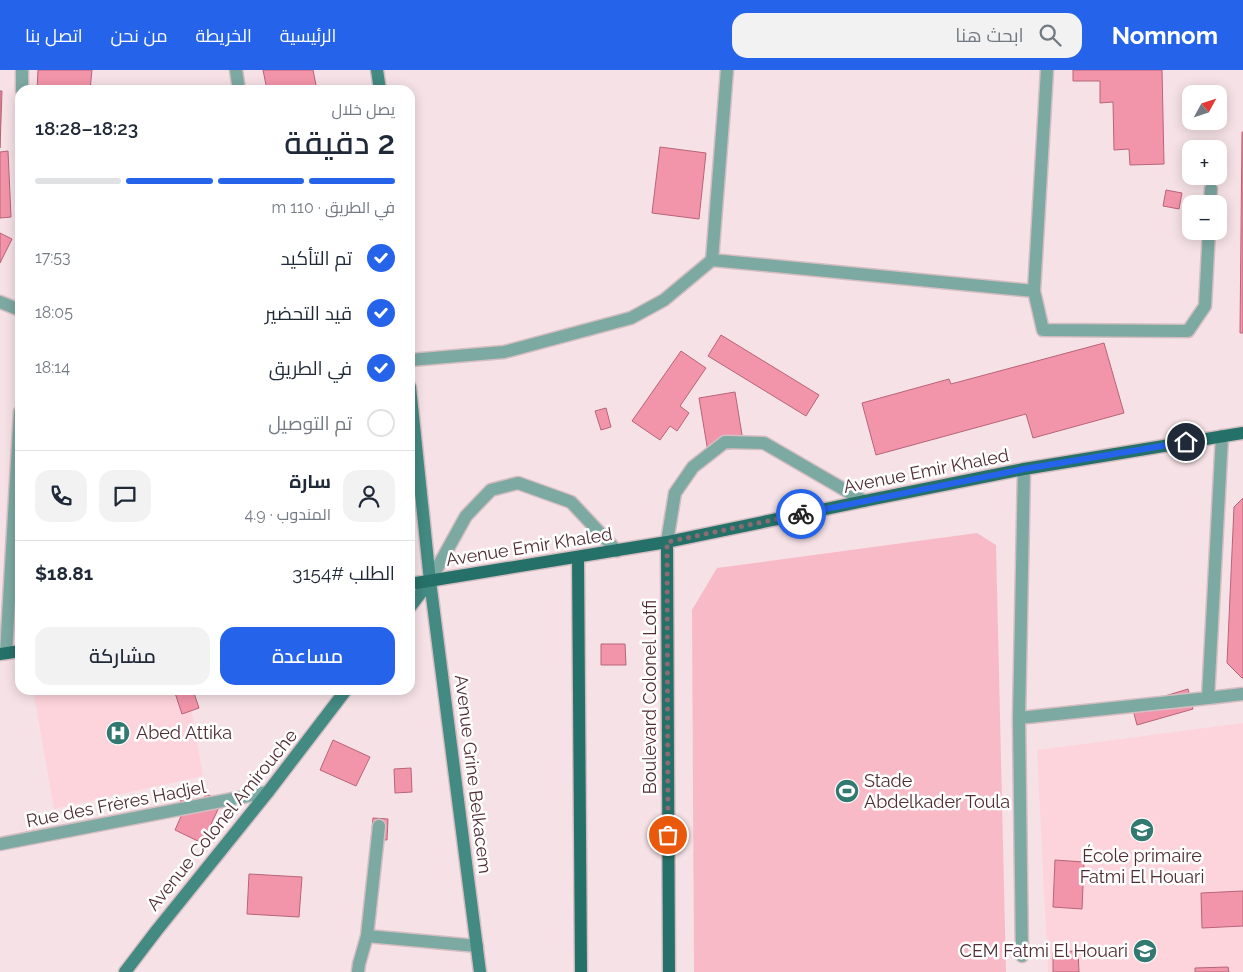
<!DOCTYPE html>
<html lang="ar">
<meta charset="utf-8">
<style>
body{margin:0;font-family:Raleway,Cairo,sans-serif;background:#f2f2f3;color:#1f2937;direction:rtl;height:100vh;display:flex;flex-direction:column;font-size:19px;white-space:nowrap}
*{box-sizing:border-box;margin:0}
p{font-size:16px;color:#747a83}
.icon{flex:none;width:28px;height:28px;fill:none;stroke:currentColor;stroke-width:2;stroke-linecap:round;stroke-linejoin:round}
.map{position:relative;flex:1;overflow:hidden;direction:ltr}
.panel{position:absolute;left:15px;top:15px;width:400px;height:610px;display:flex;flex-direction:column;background:#fff;border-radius:15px;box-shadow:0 2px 12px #0003;direction:rtl}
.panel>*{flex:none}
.needle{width:32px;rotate:50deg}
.controls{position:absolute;left:1182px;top:15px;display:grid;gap:10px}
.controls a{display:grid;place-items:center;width:45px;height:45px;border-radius:10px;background:#fff;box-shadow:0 2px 12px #0003;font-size:25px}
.pin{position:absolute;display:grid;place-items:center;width:42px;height:42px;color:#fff;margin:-21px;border:2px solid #fff;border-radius:50%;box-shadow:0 1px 5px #0007}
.courier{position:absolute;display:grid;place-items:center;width:50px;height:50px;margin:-25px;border:4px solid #2563eb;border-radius:50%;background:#fff;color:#222;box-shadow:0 1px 6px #0007}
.summary em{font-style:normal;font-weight:600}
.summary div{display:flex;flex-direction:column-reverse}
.summary{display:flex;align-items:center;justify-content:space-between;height:85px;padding:0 20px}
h1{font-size:32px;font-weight:600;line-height:38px}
.bar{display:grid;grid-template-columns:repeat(4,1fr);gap:8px 5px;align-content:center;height:60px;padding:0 20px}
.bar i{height:6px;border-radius:4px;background:#e0e1e3}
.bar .active{background:#2563eb}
.bar p{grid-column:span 4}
.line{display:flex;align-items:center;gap:12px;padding:0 20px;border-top:1px solid #e0e1e3}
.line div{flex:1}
.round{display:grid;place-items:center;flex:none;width:52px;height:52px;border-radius:15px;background:#f2f2f3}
ol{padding:0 20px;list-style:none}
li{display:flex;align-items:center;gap:15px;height:55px}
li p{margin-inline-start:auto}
li .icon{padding:5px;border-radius:50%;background:#2563eb;color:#fff;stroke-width:4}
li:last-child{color:#747a83}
li i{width:28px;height:28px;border:2px solid #e0e1e3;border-radius:50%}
.primary-button{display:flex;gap:10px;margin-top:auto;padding:10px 20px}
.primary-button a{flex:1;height:58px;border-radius:15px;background:#2563eb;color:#fff;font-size:20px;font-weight:600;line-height:58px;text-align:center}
.primary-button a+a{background:#f2f2f3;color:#1f2937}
header{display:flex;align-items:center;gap:30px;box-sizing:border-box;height:70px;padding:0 25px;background:#2563eb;color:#fff}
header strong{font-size:24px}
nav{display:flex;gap:28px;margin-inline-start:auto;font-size:18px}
.search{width:350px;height:45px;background:#f2f2f3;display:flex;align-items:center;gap:12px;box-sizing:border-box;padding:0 18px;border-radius:15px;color:#747a83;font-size:19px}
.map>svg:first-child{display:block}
.built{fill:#fed4dc}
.green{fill:#f8bac7}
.building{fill:#f395aa;stroke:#b76478}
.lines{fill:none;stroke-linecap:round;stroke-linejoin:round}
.lane-casing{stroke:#d5bec2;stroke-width:15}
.street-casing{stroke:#d5bec2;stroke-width:15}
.secondary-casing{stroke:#d5bec2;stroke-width:15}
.primary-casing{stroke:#d5bec2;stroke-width:15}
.lane{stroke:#7da9a3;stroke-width:12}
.street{stroke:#7da9a3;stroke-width:12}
.secondary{stroke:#428a82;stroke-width:12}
.primary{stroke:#257169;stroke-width:12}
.done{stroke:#8a6c72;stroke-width:5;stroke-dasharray:0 9}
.route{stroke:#2563eb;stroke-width:6}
.labels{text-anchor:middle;stroke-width:5;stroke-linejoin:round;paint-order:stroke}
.street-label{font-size:18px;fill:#502c34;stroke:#fff}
.poi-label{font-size:18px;fill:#502c34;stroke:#fff;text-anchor:start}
</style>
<header>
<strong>Nomnom</strong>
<div class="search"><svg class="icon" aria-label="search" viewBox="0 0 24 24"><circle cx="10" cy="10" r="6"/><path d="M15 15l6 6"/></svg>ابحث هنا</div>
<nav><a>الرئيسية</a><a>الخريطة</a><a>من نحن</a><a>اتصل بنا</a></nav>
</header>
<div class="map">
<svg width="1243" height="902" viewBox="0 0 1243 902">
<rect width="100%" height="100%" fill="#f6e2e6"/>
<!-- built -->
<path class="built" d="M33 620H188L203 706 54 739Z
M1243 653V902H1048L1037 680Z"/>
<!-- green -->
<path class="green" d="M977 463 996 475 1006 902H694L692 540 717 498Z"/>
<!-- building -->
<path class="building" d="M38 0H92L90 20H37Z
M263 0H313L317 20H267Z
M1073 0H1162L1164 94 1130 95 1129 79 1114 80 1113 32 1100 33V11H1073Z
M0 21H2L0 78Z
M1242 62H1243V263H1240Z
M660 77 706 83 699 149 652 143Z
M8 81 11 147 0 148V82Z
M1166 120 1182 123 1179 139 1163 136Z
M0 163 12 169 0 193Z
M721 265 819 325 806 346 708 286Z
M1104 273 1124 343 1033 368 1026 344 876 385 862 333 949 309 951 314Z
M681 281 706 298 680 336 689 343 677 361 670 356 660 370 632 351Z
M735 322 744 377 708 382 699 328Z
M606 338 611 357 601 360 595 341Z
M1243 428V608H1242L1227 593 1234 437Z
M601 574H625L626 595H601Z
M1188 619 1193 639 1137 655 1132 636Z
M174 620H193L199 638 182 644Z
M333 670 370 687 356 716 320 700Z
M411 698 412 722 395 723 394 699Z
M206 724 222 731 202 773 175 760 182 744 176 741 183 726 201 734Z
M373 748 388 749 387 770 371 769Z
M1055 790 1084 792 1082 839 1053 837Z
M249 804 302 807 299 847 247 844Z
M1243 821V856L1202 858 1201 823Z
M1078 881 1079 902H1053V882Z
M1228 897 1229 902H1195V898Z"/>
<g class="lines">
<!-- lane casing -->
<g class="lane-casing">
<path id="lane" d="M1047 0 1034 221 1043 260 1188 261 1205 236 1209 161
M1210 134 1211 119
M712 190 1034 221
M410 290 504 282 631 248 664 230 712 190 727 0
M667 472 675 423 693 397 725 372 764 373 864 431
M430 511 466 446 491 420 518 413 571 432 617 481"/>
</g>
<!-- street casing -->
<g class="street-casing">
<path id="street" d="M22 0V20
M236 0 239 20
M0 232 20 240
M6 583 20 342
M1208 628 1222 366
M1019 648 1208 628 1243 624
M0 774 268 722
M367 866 477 876
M1022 886 1019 648 1024 399
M358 902 359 894 367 866 379 756"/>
</g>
<!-- secondary casing -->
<g class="secondary-casing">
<path id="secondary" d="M377 0 380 20
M410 317 430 511 480 902
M410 537 430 511
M125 902 157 860 268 722 346 620"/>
</g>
<!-- primary casing -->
<g class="primary-casing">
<path id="primary" d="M667 472 669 902
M578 487 581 902
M410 514 667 472 864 431 1024 399 1243 363
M0 584 20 581"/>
</g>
<!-- lane -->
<use href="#lane" class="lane"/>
<!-- street -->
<use href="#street" class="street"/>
<!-- secondary -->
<use href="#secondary" class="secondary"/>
<!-- primary -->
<use href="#primary" class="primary"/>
</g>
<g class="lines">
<!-- done -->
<path class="done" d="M668 765 667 472 801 444"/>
<!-- route -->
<path class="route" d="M801 444 1024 399 1186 372"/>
</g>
<!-- icons -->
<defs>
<g id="hospital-disc" transform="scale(1.25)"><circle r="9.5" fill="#327972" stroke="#fff"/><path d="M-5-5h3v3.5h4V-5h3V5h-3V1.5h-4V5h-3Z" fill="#fff"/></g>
<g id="stadium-disc" transform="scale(1.25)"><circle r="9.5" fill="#327972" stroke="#fff"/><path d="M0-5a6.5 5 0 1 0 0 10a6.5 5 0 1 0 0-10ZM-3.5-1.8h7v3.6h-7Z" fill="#fff"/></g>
<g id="school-disc" transform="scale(1.25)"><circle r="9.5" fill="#327972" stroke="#fff"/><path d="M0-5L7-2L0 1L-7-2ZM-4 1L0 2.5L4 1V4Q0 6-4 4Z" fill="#fff"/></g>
</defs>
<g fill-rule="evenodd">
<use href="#hospital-disc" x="118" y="663"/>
<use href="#stadium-disc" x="847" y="721"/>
<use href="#school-disc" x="1142" y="760"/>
<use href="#school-disc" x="1145" y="881"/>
</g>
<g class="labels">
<!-- street labels -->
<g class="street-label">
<text transform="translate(926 401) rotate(-11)" y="6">Avenue Emir Khaled</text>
<text transform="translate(529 477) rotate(-9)" y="6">Avenue Emir Khaled</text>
<text transform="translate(650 627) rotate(-90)" y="6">Boulevard Colonel Lotfi</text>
<text transform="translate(473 704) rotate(83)" y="6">Avenue Grine Belkacem</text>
<text transform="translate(116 734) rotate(-11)" y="6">Rue des Frères Hadjel</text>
<text transform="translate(222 750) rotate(-51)" y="6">Avenue Colonel Amirouche</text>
</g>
<!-- poi labels -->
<g class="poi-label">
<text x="136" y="669">Abed Attika</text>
<text x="864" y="717">Stade<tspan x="864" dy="21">Abdelkader Toula</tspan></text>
<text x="1142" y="792" text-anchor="middle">École primaire<tspan x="1142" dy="21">Fatmi El Houari</tspan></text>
<text x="1128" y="887" text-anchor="end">CEM Fatmi El Houari</text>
</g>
</g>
</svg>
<div class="controls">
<a><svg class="needle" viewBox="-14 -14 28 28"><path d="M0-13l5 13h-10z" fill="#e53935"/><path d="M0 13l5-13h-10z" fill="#747a83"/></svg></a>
<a>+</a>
<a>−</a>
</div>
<div class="pin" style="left:668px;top:765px;background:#ea580c"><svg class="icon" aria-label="bag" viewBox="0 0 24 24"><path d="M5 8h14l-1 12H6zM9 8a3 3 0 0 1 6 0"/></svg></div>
<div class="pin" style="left:1186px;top:372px;background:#1f2937"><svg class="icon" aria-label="home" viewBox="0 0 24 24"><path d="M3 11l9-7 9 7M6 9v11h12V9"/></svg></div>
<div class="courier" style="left:801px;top:444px"><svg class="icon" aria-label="bike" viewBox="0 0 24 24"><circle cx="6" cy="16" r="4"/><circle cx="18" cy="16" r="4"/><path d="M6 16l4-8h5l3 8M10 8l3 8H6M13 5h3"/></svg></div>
<section class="panel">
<div class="summary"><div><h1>2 دقيقة</h1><p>يصل خلال</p></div><em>18:23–18:28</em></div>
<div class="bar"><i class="active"></i><i class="active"></i><i class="active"></i><i></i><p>في الطريق · 110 m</p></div>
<ol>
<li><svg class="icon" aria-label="check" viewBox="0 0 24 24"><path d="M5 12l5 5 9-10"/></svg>تم التأكيد<p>17:53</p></li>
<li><svg class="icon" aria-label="check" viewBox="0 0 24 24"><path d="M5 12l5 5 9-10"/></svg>قيد التحضير<p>18:05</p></li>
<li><svg class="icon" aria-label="check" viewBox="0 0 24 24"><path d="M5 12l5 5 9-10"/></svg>في الطريق<p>18:14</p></li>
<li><i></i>تم التوصيل</li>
</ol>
<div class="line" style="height:90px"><a class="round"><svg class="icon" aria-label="person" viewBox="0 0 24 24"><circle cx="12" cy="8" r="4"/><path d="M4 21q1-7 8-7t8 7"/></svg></a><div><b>سارة</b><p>المندوب · 4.9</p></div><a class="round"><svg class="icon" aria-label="chat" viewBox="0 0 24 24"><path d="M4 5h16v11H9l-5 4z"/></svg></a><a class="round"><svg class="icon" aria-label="phone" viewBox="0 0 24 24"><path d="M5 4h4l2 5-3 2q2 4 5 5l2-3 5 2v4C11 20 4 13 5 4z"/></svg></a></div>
<div class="line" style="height:65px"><div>الطلب #3154</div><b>$18.81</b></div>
<div class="primary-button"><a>مساعدة</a><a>مشاركة</a></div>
</section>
</div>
